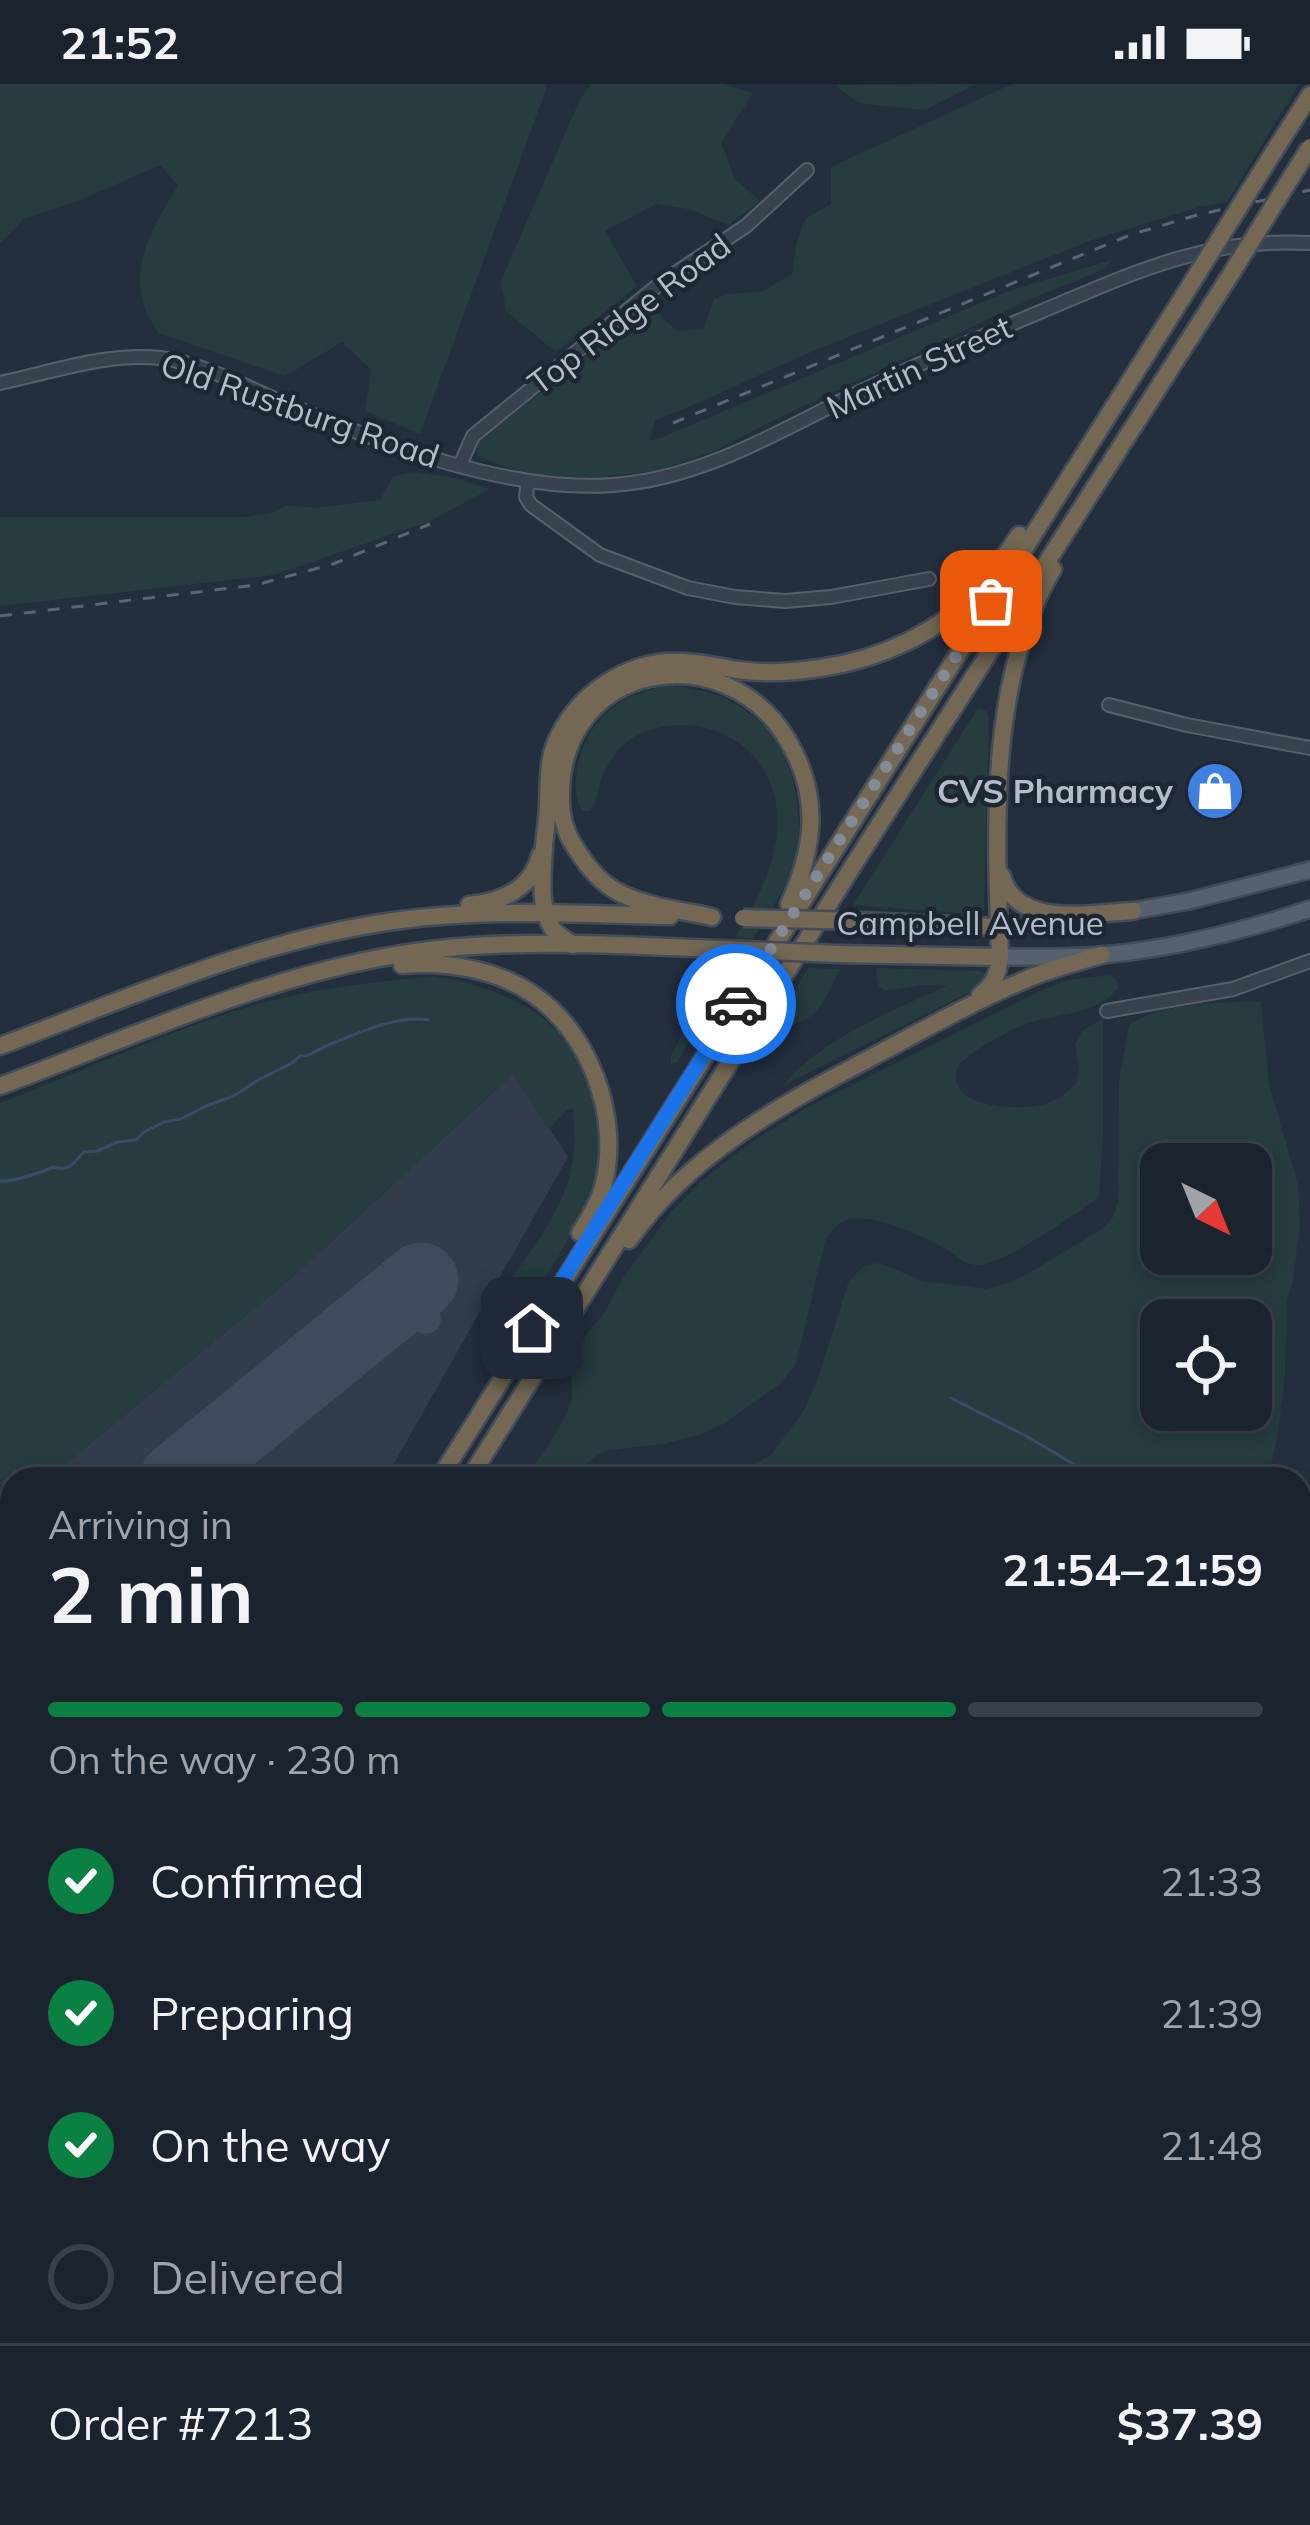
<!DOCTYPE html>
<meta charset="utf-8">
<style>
body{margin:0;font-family:Mulish,sans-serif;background:#282f3a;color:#f1f3f6;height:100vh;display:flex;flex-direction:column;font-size:45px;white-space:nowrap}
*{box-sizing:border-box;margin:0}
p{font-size:39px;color:#a0a4aa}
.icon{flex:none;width:66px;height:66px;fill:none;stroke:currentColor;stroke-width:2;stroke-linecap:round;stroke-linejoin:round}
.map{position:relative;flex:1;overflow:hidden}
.details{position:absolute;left:0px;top:1383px;width:1311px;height:1059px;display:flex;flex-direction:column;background:#1b232e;border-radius:36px 36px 0 0;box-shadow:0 6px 18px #0003,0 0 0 3px #39404a}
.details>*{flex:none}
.needle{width:78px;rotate:137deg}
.tools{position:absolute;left:1140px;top:1059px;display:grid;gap:24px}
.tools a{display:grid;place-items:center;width:132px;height:132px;border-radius:24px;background:#1b232e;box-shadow:0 6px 18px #0003,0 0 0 3px #39404a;font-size:60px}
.pin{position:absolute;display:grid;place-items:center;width:102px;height:102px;color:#fff;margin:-51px;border-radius:24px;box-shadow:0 6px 18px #0006}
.courier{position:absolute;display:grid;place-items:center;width:120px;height:120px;margin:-60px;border:9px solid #1a73e8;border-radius:50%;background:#fff;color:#222;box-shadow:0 3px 15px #0007}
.head em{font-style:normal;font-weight:700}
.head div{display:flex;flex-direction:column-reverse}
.head{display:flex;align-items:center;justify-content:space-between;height:204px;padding:0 48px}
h1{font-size:78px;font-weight:700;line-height:90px}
.bar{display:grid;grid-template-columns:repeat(4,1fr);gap:18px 12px;align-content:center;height:144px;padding:0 48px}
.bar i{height:15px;border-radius:9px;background:#39404a}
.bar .on{background:#0b8043}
.bar p{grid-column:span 4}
.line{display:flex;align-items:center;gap:30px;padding:0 48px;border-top:3px solid #39404a}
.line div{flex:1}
ol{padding:0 48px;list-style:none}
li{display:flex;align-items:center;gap:36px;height:132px}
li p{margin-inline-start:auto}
li .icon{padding:12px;border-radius:50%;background:#0b8043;color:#fff;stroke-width:4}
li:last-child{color:#a0a4aa}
li i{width:66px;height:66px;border:6px solid #39404a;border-radius:50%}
.status{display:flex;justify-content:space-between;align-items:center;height:84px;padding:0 60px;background:#1b232e;direction:ltr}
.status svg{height:33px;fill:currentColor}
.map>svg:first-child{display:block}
.airport{fill:#323c4b}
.green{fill:#263c3f;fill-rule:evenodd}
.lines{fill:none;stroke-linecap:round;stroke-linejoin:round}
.stream{stroke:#394c67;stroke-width:3}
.taxiway{stroke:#3f4a5a;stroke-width:30}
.runway{stroke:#3f4a5a;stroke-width:75}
.minor-casing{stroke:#565f6c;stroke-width:16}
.major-casing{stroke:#414a57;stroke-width:20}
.highway-casing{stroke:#434c59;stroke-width:21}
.minor{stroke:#38414e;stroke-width:12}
.major{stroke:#56606e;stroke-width:15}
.highway{stroke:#746855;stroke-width:16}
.rail{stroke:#5a6575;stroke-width:3;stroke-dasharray:12 12;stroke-linecap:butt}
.highway-bridge-casing{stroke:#434c59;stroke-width:21;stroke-linecap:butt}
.highway-bridge{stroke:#746855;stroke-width:16}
.done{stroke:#828b98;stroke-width:12;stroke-dasharray:0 21.6}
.route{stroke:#1a73e8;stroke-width:15}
.labels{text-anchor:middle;stroke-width:9;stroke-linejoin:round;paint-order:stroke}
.street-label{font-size:33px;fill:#b4bcc9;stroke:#1d2633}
.poi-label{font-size:33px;font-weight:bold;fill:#b4bcc9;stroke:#1d2633;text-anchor:end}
</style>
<div class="status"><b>21:52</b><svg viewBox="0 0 49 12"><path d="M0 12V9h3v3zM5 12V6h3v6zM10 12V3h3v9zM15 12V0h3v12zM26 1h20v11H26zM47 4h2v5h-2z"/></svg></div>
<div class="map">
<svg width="1310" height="2441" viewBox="0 0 1310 2441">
<rect width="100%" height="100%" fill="#242f3e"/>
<!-- airport -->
<path class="airport" d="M513 990 568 1073 385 1395H47L296 1190Z
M12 1424V2052L0 2074V1434Z"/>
<!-- green -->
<path class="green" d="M0 0H548L420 350 365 327 371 286 342 258 285 292 158 249C154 241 146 231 144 222 130 176 156 139 178 101L160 81 78 117 24 135 0 160Z
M591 0H724L753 9 721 58 735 95 760 117 729 141 689 125 656 120 605 147 637 202 556 268 506 227 501 197 580 15Z
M976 0 924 26 859 19 835 1Z
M1012 0H1299L1227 118 1199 123 1092 156 806 270 698 319 655 336 650 356 658 355 1014 205 1112 176 1103 186 1042 210 764 341 717 366 657 387 600 393H544L523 390 477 372 479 357 651 222 677 247 704 244 714 215 729 210 763 207 792 190 796 161 805 135 831 120V83Z
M410 388 451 393 490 405 428 438 274 491 0 522V433H244L274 428 286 421 315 424 380 416 393 393Z
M664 602C773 604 815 693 793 790L677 978 671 980V972C688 940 705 907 723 875 745 835 773 795 777 749 783 689 741 641 681 641 663 641 644 646 629 656 618 665 607 679 602 693 597 705 599 716 590 727H582C574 712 575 697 578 680 590 633 618 612 664 602Z
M978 624 986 627 989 635 984 825 978 830H971L853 821Z
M808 884 840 885C822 919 819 943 774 939Z
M876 884 980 887 986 889V897L978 904 784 1001C820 955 894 926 947 902L924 901 884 907 879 902Z
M1109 891 1116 896 1118 904C1095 933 1058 928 1026 940 1008 947 993 956 977 966 970 971 960 977 957 985 945 1026 1023 1027 1045 1020 1057 1017 1068 1008 1076 1000L1079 984 1075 960 1083 946 1103 935V1050L1099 1114C1073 1130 1005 1181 977 1181 966 1181 960 1174 952 1169 930 1154 872 1128 847 1136 838 1139 832 1147 826 1154L796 1280 781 1299 725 1339 702 1350 664 1360 609 1366 594 1373 570 1395H523L545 1366 567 1330 572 1314 571 1290 585 1252 605 1228 621 1197 671 1128 700 1098 753 1057 810 1022 1044 905 1068 896Z
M434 892C519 908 578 937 595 1030 598 1051 602 1073 596 1094 583 1140 546 1190 521 1231L512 1235 494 1219C521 1179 558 1137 570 1090 576 1069 574 1046 573 1024L567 1026 549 1044 513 990 296 1190 47 1395H12V1424L0 1434V1019C84 987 165 948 251 922 309 905 373 898 434 892Z
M1261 917 1269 1000 1298 1101 1300 1142 1292 1201 1287 1215 1285 1290 1278 1349 1268 1395H729L772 1370 804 1326 817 1297 849 1197 865 1181 880 1179 922 1197 986 1205 1009 1199 1029 1189 1102 1145 1113 1133 1118 1118 1119 997 1129 941C1161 918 1221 919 1261 917ZM1161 1080H1251V1170H1161ZM1161 1236H1251V1326H1161Z
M1310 1512V1980L1299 1985V1619Z
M1310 2019V2307L1299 2302V2024Z
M1299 2350 1310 2353V2441H1247L1248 2430H1299Z
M24 2430H787L779 2441H21Z
M842 2430H1201V2441H834Z"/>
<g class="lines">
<!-- stream -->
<path class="stream" d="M0 1097C14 1098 41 1088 54 1083 71 1089 75 1076 84 1068L97 1067 118 1058 136 1056 144 1048 164 1038 181 1035 206 1022 234 1012 258 996 292 979 300 972C313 972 314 967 326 962 354 951 398 930 428 936
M951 1314 1026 1352 1099 1395
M1299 1558 1310 1562
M1299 1702 1310 1700
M998 2441 1000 2430"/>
<!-- taxiway -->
<path class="taxiway" d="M406 1208 426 1235
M0 1609 12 1599"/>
<!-- runway -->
<path class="runway" d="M177 1395 421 1196
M0 1539 12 1529"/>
<!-- minor casing -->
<g class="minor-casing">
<path id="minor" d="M0 299C52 288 108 268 161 274 205 280 248 304 289 321 384 360 508 409 613 401 696 395 768 354 841 317 907 285 973 256 1040 228 1133 189 1207 153 1310 159
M460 381 473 352 662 198 746 142 807 86
M528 397 526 413 531 421 600 471 688 504 735 513 785 517 831 513 929 495
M1109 621 1187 641 1310 664
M1107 927 1233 905 1310 877
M0 2408 12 2382"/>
</g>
<!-- major casing -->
<g class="major-casing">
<path id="major" d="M1126 828 1189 817 1310 786
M999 843 1073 837
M1000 873C1034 873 1068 874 1102 871 1172 865 1243 847 1310 825"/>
</g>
<!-- highway casing -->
<g class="highway-casing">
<path id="highway" d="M1273 69 1310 11
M1002 792C1016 845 1092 829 1133 827
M469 821C501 818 532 805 540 771
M712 833C681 826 645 823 616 807 597 796 585 779 573 760 564 745 560 726 561 708 563 579 723 550 787 655 821 711 815 763 789 820
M859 837 999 843
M573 861C567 856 557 851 552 844 538 823 543 787 544 763 545 748 548 732 548 717 549 699 548 680 554 663 574 611 628 574 684 578 702 579 720 583 738 586 765 590 794 588 820 584 878 576 942 548 981 503 995 487 1007 469 1019 451
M838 870 1000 873
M402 881C446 877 497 885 534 911 591 950 620 1034 604 1099 600 1117 589 1134 580 1149
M980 911C994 901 998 890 1000 873 996 749 987 597 1053 485
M0 962C129 914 256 856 394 837 485 824 578 830 670 832
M0 1002C143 949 285 882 438 865 532 855 628 862 723 865
M629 1156C691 1068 783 1020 876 971 927 944 978 915 1032 893 1054 884 1078 878 1102 871
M439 1395 1191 200
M469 1395 856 777 1231 190
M0 2109 12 2088
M0 2181 12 2161
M0 2205 12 2184"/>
</g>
<!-- minor -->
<use href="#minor" class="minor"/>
<!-- major -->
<use href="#major" class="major"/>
<!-- highway -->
<use href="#highway" class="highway"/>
<!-- rail -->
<path class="rail" d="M673 339 1130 151 1197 131 1310 106
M0 532 256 501 333 480 430 440
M1299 2004 1310 1999
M802 2441 810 2430"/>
<!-- highway-bridge casing -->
<g class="highway-bridge-casing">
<path id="highway-bridge" d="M1231 190 1310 63
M1191 200 1273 69
M743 834 859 837
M723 865 838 870"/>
</g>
<!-- highway-bridge -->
<use href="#highway-bridge" class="highway-bridge"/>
</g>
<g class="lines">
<!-- done -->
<path class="done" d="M736 920 991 517"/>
<!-- route -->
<path class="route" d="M532 1244 736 920"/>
</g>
<!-- icons -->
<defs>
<g id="shop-disc" transform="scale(3)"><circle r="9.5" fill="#3f7fe0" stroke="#1d2633"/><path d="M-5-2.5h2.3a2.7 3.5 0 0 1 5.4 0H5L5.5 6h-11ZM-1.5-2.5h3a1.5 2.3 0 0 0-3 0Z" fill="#fff"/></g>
</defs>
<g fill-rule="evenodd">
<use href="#shop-disc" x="1215" y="707"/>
</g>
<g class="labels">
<!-- street labels -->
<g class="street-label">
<text transform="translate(629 230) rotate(-37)" y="12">Top Ridge Road</text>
<text transform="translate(919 283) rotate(-25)" y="12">Martin Street</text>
<text transform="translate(300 326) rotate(19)" y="12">Old Rustburg Road</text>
<text x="970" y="851">Campbell Avenue</text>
</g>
<!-- poi labels -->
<g class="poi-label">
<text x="1173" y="719">CVS Pharmacy</text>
</g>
</g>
</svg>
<div class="tools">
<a><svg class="needle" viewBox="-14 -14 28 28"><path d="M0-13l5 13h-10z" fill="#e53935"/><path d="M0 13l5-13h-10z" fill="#a0a4aa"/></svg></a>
<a><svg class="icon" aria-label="locate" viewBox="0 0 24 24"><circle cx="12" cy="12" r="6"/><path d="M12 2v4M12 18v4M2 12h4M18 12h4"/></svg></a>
</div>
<div class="pin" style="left:991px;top:517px;background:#ea580c"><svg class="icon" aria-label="bag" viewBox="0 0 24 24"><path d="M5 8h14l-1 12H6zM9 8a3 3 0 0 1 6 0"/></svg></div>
<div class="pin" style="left:532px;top:1244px;background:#1f2937"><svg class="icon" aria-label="home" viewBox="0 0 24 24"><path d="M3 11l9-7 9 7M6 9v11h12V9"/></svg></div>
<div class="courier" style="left:736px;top:920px"><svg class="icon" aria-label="car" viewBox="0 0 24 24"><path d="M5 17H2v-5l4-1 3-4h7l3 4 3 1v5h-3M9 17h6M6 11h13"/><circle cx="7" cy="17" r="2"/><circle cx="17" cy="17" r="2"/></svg></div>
<section class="details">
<div class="head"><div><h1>2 min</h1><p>Arriving in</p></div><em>21:54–21:59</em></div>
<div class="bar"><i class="on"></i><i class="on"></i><i class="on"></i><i></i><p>On the way · 230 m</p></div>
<ol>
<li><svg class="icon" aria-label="check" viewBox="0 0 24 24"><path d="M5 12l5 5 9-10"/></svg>Confirmed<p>21:33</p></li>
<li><svg class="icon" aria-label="check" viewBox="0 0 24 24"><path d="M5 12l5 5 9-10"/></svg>Preparing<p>21:39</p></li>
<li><svg class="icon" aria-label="check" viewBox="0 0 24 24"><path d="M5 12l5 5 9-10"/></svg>On the way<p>21:48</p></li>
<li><i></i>Delivered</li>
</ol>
<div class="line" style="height:156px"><div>Order #7213</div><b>$37.39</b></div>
</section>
</div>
